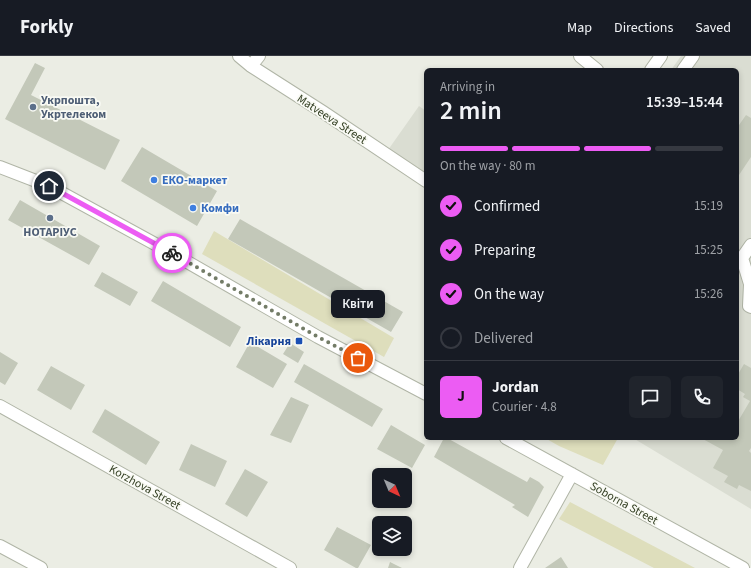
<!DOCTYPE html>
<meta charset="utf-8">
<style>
body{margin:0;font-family:"Source Sans 3",sans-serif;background:#20242c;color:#f1f3f6;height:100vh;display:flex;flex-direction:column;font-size:15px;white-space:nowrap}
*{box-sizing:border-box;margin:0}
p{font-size:13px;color:#9ea1a6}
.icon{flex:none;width:22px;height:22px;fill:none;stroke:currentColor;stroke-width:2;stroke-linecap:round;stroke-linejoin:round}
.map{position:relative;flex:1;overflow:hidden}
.details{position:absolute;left:424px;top:12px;width:315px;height:372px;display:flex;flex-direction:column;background:#171b24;border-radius:6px;box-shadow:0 2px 6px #0003}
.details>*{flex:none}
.needle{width:26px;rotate:136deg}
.tools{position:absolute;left:372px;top:412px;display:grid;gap:8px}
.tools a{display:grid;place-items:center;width:40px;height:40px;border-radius:6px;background:#171b24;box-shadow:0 2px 6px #0003;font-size:20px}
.pin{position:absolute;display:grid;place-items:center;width:34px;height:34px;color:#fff;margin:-17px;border:2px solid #fff;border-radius:50%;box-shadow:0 1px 4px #0007}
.courier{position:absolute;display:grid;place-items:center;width:40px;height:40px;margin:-20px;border:3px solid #ec5cf3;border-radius:50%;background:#fff;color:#222;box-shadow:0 1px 5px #0007}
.bubble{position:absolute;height:28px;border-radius:6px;background:#171b24;box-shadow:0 2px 6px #0003;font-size:13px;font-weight:600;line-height:28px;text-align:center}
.head em{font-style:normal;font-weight:600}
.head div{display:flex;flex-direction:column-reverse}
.head{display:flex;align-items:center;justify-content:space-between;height:68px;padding:0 16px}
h1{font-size:26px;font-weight:600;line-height:30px}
.bar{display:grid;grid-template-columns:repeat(4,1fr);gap:6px 4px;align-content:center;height:48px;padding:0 16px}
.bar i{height:5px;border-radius:3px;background:#363941}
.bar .active{background:#ec5cf3}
.bar p{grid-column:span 4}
.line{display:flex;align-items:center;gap:10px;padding:0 16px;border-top:1px solid #363941}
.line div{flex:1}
.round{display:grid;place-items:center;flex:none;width:42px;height:42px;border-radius:6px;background:#20242c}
ol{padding:0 16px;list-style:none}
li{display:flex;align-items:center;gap:12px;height:44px}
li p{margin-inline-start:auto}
li .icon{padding:4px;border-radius:50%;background:#ec5cf3;color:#111;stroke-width:4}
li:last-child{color:#9ea1a6}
li i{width:22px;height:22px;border:2px solid #363941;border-radius:50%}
header{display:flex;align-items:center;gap:24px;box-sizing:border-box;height:56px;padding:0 20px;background:#171b24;border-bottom:1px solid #363941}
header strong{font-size:19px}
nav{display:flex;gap:22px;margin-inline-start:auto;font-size:14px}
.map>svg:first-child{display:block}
.built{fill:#daddd2}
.green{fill:#dedebc}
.building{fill:#c3c8b9}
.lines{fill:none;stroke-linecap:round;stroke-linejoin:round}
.minor-casing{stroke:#b0b5a6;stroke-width:14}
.minor{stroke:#fff;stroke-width:12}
.done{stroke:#737c67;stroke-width:4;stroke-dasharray:0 7.2}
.route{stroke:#ec5cf3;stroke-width:5}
.service-dot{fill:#5c6f8a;stroke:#f9faf4;stroke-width:1.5}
.shop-dot{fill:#3f7fe0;stroke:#f9faf4;stroke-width:1.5}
.transit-dot{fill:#1a4fb4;stroke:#f9faf4;stroke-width:1.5}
.labels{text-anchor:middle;stroke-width:3.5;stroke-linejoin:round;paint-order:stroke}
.service-label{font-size:12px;font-weight:bold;fill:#4e5e75;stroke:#f9faf4;text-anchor:start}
.street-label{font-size:12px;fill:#333f23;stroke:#f9faf4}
.shop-label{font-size:12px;font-weight:bold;fill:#366cbe;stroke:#f9faf4;text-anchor:start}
.transit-label{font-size:12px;font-weight:bold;fill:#164399;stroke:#f9faf4;text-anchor:end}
</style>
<header>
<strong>Forkly</strong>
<nav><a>Map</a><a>Directions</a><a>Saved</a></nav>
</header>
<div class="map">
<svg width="751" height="512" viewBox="0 0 751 512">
<rect width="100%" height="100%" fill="#ebede4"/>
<!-- built -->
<path class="built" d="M681 0H751V453L633 382H737V14H671Z
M419 50 426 55V117L388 94Z"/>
<!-- green -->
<path class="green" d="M214 175 394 282 384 301 202 198Z
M545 382H618L603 409 559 390Z
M570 446 695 512H654L559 463Z"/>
<!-- building -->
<path class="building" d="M35 7 45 12 31 39 120 84 105 114 5 63Z
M746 59 751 62V101L737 122V72Z
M142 91 217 135 197 170 121 125Z
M20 144 100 190 89 209 8 164Z
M240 163 403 256 391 276 228 183Z
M102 216 138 236 130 250 94 230Z
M163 225 241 271 230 291 151 245Z
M250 286 287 308 273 332 236 311Z
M290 287 304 296 298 307 283 298Z
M0 296 18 307 5 329 0 326Z
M304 308 383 353 372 371 294 326Z
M744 308 751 312V392L749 395 751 397V435L739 429 737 433 724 426 728 420 713 412 723 394 701 382H737V367L750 345 743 341 745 338 737 333V320Z
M51 310 85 329 71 354 37 334Z
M291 341 309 349 291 387 270 379Z
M105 353 160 386 146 409 92 376Z
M391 369 425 389 412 412 377 393Z
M444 382H447L527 426 530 421 539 426 544 431 528 461 512 451 515 449 434 401Z
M191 388 227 405 215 431 179 414Z
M245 413 268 426 247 461 225 448Z
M337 471 371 489 358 512H356L324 494Z
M561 501 568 512H545Z
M390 506 402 512H388Z"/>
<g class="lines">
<!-- minor casing -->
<g class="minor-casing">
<path id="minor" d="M239 0 251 10 323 56 426 125
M580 0 597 14
M251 10 259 0
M651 14 661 0
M683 14 693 0
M0 111 49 130 177 200 318 281 426 338
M751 189 742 202 750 228 749 250 751 251
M0 350 290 512
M506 382 743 512
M0 490 41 512
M520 512 572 418"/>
</g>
<!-- minor -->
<use href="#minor" class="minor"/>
</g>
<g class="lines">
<!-- done -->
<path class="done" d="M172 197 318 281 358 302"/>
<!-- route -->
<path class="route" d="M49 130 172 197"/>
</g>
<!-- markers -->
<g class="service-dot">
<circle cx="33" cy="51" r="4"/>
<circle cx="50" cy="162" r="4"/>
</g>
<g class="shop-dot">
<circle cx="154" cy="124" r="4"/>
<circle cx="193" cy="152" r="4"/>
</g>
<rect class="transit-dot" x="295" y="281" width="8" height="8" rx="2"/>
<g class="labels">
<!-- service labels -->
<g class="service-label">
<text x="41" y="48">Укрпошта,<tspan x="41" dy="14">Укртелеком</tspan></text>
<text x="50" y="180" text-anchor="middle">НОТАРІУС</text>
</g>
<!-- street labels -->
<g class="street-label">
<text transform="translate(332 63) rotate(33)" y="4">Matveeva Street</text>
<text transform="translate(145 431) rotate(29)" y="4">Korzhova Street</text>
<text transform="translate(624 447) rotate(29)" y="4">Soborna Street</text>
</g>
<!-- shop labels -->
<g class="shop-label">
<text x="162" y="128">ЕКО-маркет</text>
<text x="201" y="156">Комфи</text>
</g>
<!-- transit labels -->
<g class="transit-label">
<text x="291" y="289">Лікарня</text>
</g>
</g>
</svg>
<div class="tools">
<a><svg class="needle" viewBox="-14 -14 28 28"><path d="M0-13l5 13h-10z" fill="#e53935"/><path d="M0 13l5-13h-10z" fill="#9ea1a6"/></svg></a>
<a><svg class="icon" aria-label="layers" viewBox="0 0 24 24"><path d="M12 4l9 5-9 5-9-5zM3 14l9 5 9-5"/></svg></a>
</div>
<div class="pin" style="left:358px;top:302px;background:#ea580c"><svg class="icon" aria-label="bag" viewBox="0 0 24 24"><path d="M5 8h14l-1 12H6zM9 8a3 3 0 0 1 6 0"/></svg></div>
<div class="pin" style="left:49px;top:130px;background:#1f2937"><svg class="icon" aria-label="home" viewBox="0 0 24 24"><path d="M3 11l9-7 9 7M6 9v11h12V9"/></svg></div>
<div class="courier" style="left:172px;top:197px"><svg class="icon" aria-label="bike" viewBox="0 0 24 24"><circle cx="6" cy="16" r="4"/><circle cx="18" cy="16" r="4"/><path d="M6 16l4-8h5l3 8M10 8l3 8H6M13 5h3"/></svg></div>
<div class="bubble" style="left:331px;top:234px;width:54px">Квіти</div>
<section class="details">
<div class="head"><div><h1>2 min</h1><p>Arriving in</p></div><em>15:39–15:44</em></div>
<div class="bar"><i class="active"></i><i class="active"></i><i class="active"></i><i></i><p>On the way · 80 m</p></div>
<ol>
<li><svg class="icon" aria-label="check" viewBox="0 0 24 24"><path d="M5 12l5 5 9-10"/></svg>Confirmed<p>15:19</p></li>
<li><svg class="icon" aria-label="check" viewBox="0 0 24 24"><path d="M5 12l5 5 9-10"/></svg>Preparing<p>15:25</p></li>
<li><svg class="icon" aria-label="check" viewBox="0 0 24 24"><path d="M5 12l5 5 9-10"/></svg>On the way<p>15:26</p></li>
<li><i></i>Delivered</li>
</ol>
<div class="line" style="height:72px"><b class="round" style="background:#ec5cf3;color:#111">J</b><div><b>Jordan</b><p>Courier · 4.8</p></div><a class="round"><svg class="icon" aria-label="chat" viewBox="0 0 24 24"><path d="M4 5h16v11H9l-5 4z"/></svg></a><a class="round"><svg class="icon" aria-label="phone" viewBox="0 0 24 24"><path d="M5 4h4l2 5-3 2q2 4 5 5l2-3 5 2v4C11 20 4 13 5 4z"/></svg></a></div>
</section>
</div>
